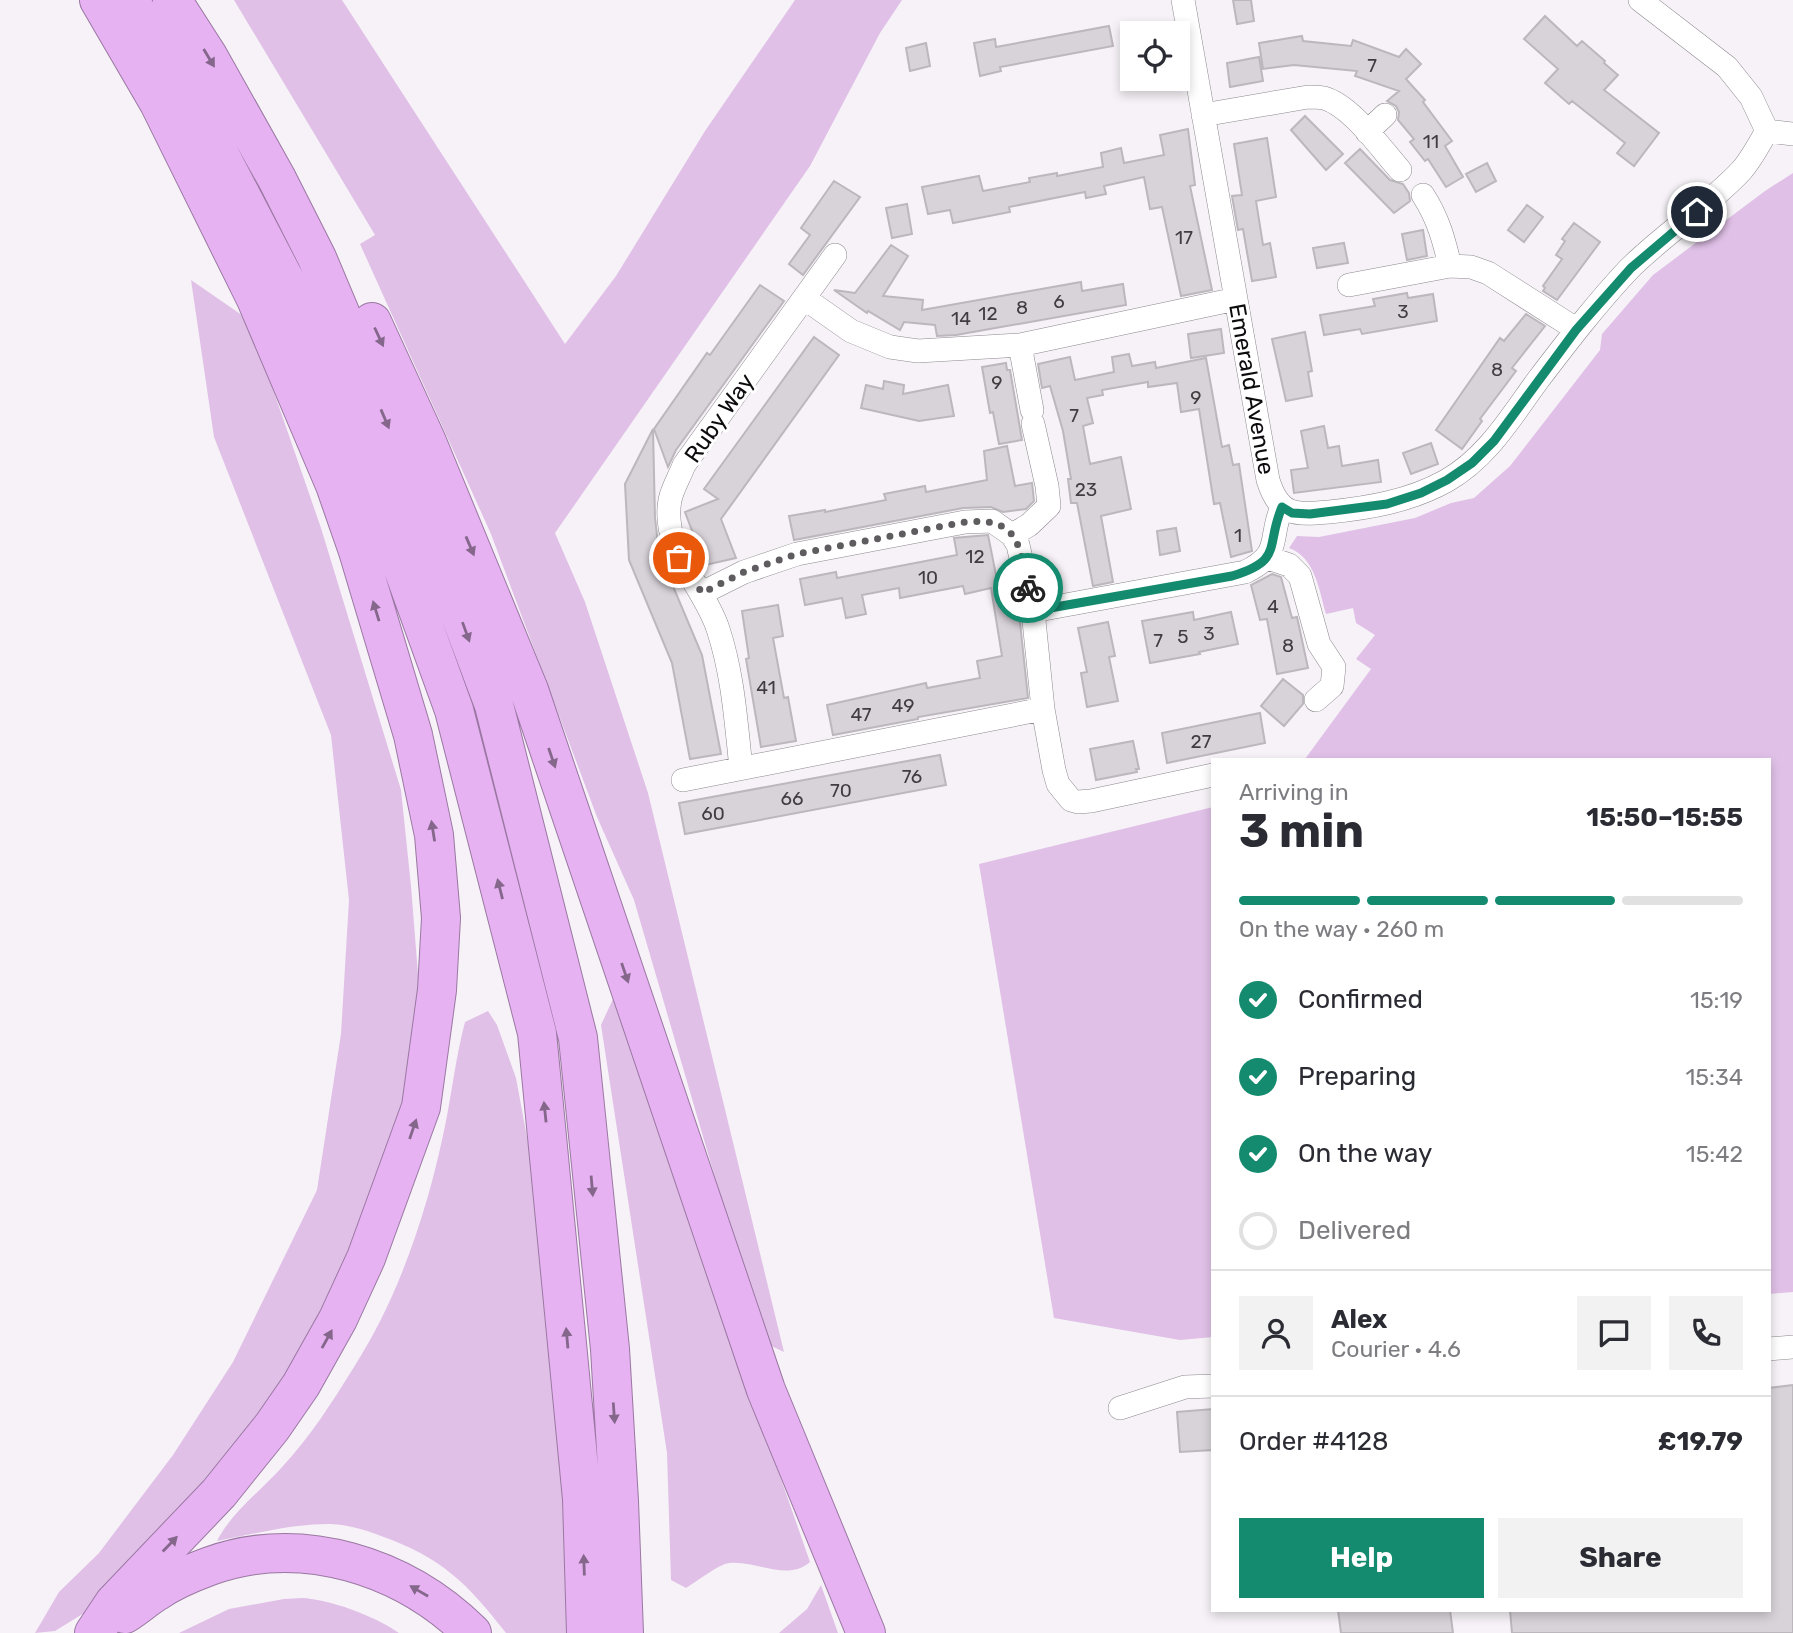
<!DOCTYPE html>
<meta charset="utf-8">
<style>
body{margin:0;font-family:Rubik,sans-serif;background:#f2f2f3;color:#2b2b33;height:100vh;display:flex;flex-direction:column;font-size:26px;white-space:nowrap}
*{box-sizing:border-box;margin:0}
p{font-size:23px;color:#7c7c81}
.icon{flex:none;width:38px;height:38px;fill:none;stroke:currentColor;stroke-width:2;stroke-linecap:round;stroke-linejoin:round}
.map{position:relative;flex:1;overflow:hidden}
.side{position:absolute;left:1211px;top:758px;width:560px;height:854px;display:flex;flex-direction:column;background:#fff;border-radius:0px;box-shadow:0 4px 10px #0003}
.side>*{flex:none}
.fabs{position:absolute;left:1120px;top:21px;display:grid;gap:14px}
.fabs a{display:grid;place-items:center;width:70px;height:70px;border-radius:0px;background:#fff;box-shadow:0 4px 10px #0003;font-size:35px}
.pin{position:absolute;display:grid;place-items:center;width:60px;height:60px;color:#fff;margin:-30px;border:4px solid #fff;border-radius:50%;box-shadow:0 2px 7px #0007}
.courier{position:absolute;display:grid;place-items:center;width:70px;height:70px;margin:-35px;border:5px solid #148b6e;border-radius:50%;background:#fff;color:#222;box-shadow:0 2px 9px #0007}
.summary em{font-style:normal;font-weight:700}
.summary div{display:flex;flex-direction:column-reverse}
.summary{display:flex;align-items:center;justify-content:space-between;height:119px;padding:0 28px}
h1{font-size:46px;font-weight:700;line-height:52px}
.bar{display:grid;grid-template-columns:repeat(4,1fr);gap:10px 7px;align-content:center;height:84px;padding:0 28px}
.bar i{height:9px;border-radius:5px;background:#e1e1e2}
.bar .active{background:#148b6e}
.bar p{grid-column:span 4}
.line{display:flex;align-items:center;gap:18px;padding:0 28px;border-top:2px solid #e1e1e2}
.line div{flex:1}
.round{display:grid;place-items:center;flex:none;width:74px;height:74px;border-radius:0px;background:#f2f2f3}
ol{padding:0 28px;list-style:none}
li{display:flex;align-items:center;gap:21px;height:77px}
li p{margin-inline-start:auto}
li .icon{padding:7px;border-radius:50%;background:#148b6e;color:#fff;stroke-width:4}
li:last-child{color:#7c7c81}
li i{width:38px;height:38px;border:4px solid #e1e1e2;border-radius:50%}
.button{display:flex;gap:14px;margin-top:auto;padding:14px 28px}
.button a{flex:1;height:80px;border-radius:0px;background:#148b6e;color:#fff;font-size:28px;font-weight:700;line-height:80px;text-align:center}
.button a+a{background:#f2f2f3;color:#2b2b33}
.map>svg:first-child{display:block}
.green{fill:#e0c0e7}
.building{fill:#d8d3d9;stroke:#bcb7bd;stroke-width:2}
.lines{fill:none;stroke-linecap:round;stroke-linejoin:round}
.street-casing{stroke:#8d898e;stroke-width:24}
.highway-casing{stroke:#9a78a2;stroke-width:40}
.street{stroke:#fff;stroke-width:23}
.highway{stroke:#e6b2f2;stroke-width:38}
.oneway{fill:#84678b}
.done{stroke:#5f5c5f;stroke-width:7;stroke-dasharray:0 12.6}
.route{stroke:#148b6e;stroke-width:9}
.labels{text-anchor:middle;stroke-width:6;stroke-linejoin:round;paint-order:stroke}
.number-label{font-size:19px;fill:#403d40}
.street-label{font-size:23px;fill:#0d0b0d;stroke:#fff}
</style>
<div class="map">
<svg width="1793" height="1633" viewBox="0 0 1793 1633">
<rect width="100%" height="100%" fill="#f6f2f7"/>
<!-- green -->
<path class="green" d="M234 0H342L565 344 616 276 705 131 795 0H902L880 33 810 166 555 533 585 602 648 793 784 1352 763 1342 634 900 597 817 491 534 360 244 375 235Z
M1793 173V1292L1769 1294V760L1305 759 1371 669 1356 659 1375 635 1356 623 1353 608 1326 614C1319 590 1315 557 1289 548L1297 536 1319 537 1415 518 1451 503 1474 498 1510 466 1600 350 1602 334 1653 275 1765 191Z
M191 280 249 320 321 528 401 790 411 886 421 1012 401 1110 370 1219 283 1406 89 1610 55 1631 35 1633 59 1592 99 1553 173 1455 233 1362 317 1190 341 1034 349 900 331 735 214 437Z
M1213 807V1337L1180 1340 1054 1318 979 864Z
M613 999 810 1562C787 1582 756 1560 729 1563 719 1564 696 1582 686 1588L671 1580 667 1453 601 1025Z
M488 1011 497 1025 516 1078 531 1159 548 1282 573 1633H506C467 1583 441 1557 381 1536 366 1530 345 1524 329 1524 291 1524 254 1534 217 1541 233 1510 260 1492 283 1466 310 1437 333 1401 354 1367 400 1295 428 1209 445 1126 452 1091 456 1056 465 1022Z
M821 1585 838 1633H779L807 1609Z
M284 1599C293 1599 303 1597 311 1599 337 1602 378 1618 399 1633H179L229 1609Z"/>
<!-- building -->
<path class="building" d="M1233 0H1251L1254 21 1237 24Z
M1545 16 1577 46 1582 41 1605 61 1604 63 1618 75 1604 90 1659 133 1634 166 1617 153 1625 143 1572 101 1569 104 1545 83 1558 69 1524 39Z
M1109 26 1113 46 1000 67 1001 71 980 76 974 43 995 39 996 47Z
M1302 36 1303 41 1351 46 1353 40 1399 57 1406 49 1421 64 1406 79 1425 100 1423 102 1452 141 1445 146 1463 177 1446 187 1428 159 1425 161 1410 142 1414 139 1398 120 1399 112 1396 106 1387 101 1399 91 1355 76 1357 71 1294 65 1263 69 1259 43Z
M926 43 930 66 910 71 906 48Z
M1259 57 1263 81 1230 87 1227 63Z
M1305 116 1343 154 1326 170 1291 130Z
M1188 129 1195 185 1190 186 1212 290 1181 296 1162 207 1150 209 1144 177 1104 186 1106 194 1086 198 1085 192 1009 207 1010 212 953 223 950 210 928 214 922 187 979 176 983 191 1030 182 1029 178 1057 173V176L1103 167 1101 153 1121 148 1124 163 1164 155 1160 135Z
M1267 138 1276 197 1256 201 1263 245 1270 243 1276 277 1252 281 1243 229 1238 230 1232 196 1242 195 1234 144Z
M1360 149 1390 180 1403 184 1409 193 1410 201 1394 213 1345 163Z
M1487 163 1496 181 1476 192 1466 174Z
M834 181 860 197 803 275 789 264 810 235 801 228Z
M907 204 912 234 892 238 886 208Z
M1527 205 1543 217 1524 242 1508 230Z
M1574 223 1600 242 1557 300 1543 291 1545 288 1543 286 1562 259 1556 255 1565 241 1562 239Z
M1423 230 1427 256 1407 260 1402 234Z
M1344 243 1348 263 1317 268 1313 248Z
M891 245 908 256 883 296 923 300 922 310 1081 282 1082 291 1123 284 1126 305 956 335 937 336 935 325 904 322 900 330 868 311 867 313 834 290 855 293Z
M760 285 784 301 676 450 668 467 654 429 707 353 710 355Z
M1407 293 1408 298 1433 294 1437 321 1362 334 1360 329 1324 335 1320 315 1375 306 1373 299Z
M1526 314 1545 326 1512 368 1516 371 1480 419 1482 421 1462 449 1436 430 1500 338 1504 341Z
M1221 329 1224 353 1191 358 1188 334Z
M1305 332 1312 371 1308 372 1312 396 1286 401 1272 339Z
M814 337 839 355 721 519 736 558 705 565 685 512 718 499 704 489Z
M1129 354 1132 366 1155 362 1156 368 1206 358 1222 447 1229 445 1233 465 1239 464 1252 551 1231 557 1220 503 1214 504 1199 409 1181 412 1177 383 1148 387V382L1102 390 1103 395 1087 398 1093 423 1083 426 1090 464 1121 457 1131 509 1101 516 1113 582 1093 586 1077 503H1071L1068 479H1071L1063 431 1050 386 1042 388 1038 364 1070 357 1075 380 1114 372 1112 357Z
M1006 363 1007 370H1010L1022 440 999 444 993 412 990 413 982 367Z
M884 381 904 385 903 394 948 385 954 416 919 421 861 408 866 385 883 389Z
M1324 426 1328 448 1339 446 1342 466 1378 460 1381 482 1294 493 1291 470 1308 468 1301 431Z
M653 429 655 518 659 553 702 655 721 754 690 759 672 663 629 560 625 484Z
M1431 443 1438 464 1411 474 1403 453Z
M1007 446 1015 486 1032 483 1034 501 1026 509 1003 512 991 507 963 508 794 540 789 516 825 510V512L886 500 884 494 925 486 926 492 987 480 984 451Z
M1176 528 1180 551 1160 555 1157 531Z
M988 535 998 585 1012 583 1019 613 1028 698 918 717V719L833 735 827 705 926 683 927 688 980 678 977 661 1002 656 991 588 965 594 963 586 900 598 899 588 862 595 866 614 846 618 842 598 805 605 800 579 836 572 837 578 957 555 954 538Z
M1272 574 1281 577 1292 618 1297 617 1308 668 1277 674 1267 619 1260 620 1251 585Z
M778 605 783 636 773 638 784 698 788 697 796 741 761 747 746 659 749 658 742 611Z
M1193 612 1194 620 1231 612 1238 644 1199 652 1200 654 1150 663 1142 621Z
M1108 622 1115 656 1109 657 1118 701 1087 707 1081 673 1087 672 1078 628Z
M1283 679 1303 695V704L1284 726 1261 706Z
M1260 713 1265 743 1167 763 1162 733Z
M1133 741 1139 769H1136L1137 772 1096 780 1090 749Z
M940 755 946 785 685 834 679 803Z
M1793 1385V1633H1512L1510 1610H1769V1388Z
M1213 1409V1450L1180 1452 1177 1412Z
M1338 1610H1450L1453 1633H1341Z"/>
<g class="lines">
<!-- street casing -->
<g class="street-casing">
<path id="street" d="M1183 0 1268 480C1279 516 1295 515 1329 512 1369 508 1410 501 1446 481 1487 458 1511 417 1538 380 1567 342 1596 304 1629 269 1664 234 1707 207 1741 171 1751 160 1759 144 1767 131
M1640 0 1727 67 1751 97 1767 131 1793 134
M1203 115 1308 97C1313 97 1319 97 1324 98 1352 106 1381 149 1400 170
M1367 132 1385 115
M1423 195C1438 218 1444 240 1450 266
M1349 285 1450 266 1471 267 1488 273 1576 329
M804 298 851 331 890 347 918 351 1020 345 1236 299
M1020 345 1032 410
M1012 535 1029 525 1049 506 1047 486 1033 424
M1268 558 1289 565 1300 576 1319 644 1334 667 1332 686 1316 700
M702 593 744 572 797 554 965 522 992 521 1012 535 1018 545 1033 611 1043 709 1054 770 1058 784 1071 800 1078 802 1091 801 1213 775
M1033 611 1245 572C1283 554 1268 539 1282 507
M741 768C736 722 733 674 718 629 704 586 661 550 670 500 672 489 680 476 684 465L835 255
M683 780 1043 709
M1769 1349 1793 1347
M1120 1408 1185 1387 1213 1386"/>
</g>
<!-- highway casing -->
<g class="highway-casing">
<path id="highway" d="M129 0 183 84 287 284 367 469 454 710 537 1033 582 1499 586 1633
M172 0 208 56 277 179 317 258 400 455 494 705 578 1038 610 1349 619 1501 624 1633
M372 322 427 442 529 690 766 1390 866 1633
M125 1614C136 1607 145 1599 156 1592 172 1581 191 1573 210 1566 302 1533 404 1566 472 1633
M94 1633 114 1603 219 1493 272 1427 301 1385 338 1319 366 1258 421 1107 437 990 441 918 434 835 413 735 358 551 335 485 256 299 159 103 99 0"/>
</g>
<!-- street -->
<use href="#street" class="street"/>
<!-- highway -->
<use href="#highway" class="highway"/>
</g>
<!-- one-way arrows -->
<defs><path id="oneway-solid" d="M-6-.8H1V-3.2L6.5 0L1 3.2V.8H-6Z" transform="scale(1.75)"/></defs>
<g class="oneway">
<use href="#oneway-solid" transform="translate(209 58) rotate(59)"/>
<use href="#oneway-solid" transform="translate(379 337) rotate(65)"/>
<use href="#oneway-solid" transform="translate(385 419) rotate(67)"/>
<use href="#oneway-solid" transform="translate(470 546) rotate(67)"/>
<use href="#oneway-solid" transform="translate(376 611) rotate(-107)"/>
<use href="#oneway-solid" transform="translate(466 632) rotate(70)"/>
<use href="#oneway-solid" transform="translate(552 758) rotate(71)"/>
<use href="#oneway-solid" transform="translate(433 831) rotate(-99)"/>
<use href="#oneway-solid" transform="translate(500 889) rotate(-104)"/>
<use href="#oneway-solid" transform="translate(625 973) rotate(71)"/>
<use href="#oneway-solid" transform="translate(545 1112) rotate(-96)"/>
<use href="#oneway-solid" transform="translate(413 1129) rotate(-71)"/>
<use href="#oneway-solid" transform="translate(592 1186) rotate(85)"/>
<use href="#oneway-solid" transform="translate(567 1338) rotate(-95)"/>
<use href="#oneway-solid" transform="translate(327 1339) rotate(-61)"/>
<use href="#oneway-solid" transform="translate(614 1413) rotate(86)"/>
<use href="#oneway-solid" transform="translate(170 1544) rotate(-46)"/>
<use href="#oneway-solid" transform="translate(584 1565) rotate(-92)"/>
<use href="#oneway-solid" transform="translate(419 1591) rotate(-150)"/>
</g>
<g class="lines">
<!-- done -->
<path class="done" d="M679 558 702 593 744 572 797 554 965 522C1019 517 1019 544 1028 588"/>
<!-- route -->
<path class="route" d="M1028 588 1033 611 1232 576C1284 560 1265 547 1282 507L1292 513 1310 514 1387 504 1421 493 1447 480 1472 463 1494 441 1576 330 1631 268 1697 212"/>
</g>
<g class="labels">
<!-- number labels -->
<g class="number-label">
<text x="1372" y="72">7</text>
<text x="1431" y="148">11</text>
<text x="1184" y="244">17</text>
<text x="1059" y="308">6</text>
<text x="1022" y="314">8</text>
<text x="1403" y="318">3</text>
<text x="988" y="320">12</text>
<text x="961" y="325">14</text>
<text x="1497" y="376">8</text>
<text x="997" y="389">9</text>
<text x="1196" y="404">9</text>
<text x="1074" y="422">7</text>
<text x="1086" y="496">23</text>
<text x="1238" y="542">1</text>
<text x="975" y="563">12</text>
<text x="928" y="584">10</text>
<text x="1273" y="613">4</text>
<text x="1209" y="640">3</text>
<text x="1183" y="643">5</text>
<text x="1158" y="647">7</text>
<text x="1288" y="652">8</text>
<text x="766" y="694">41</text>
<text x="903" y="712">49</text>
<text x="861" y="721">47</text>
<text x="1201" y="748">27</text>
<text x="912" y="783">76</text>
<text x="841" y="797">70</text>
<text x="792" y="805">66</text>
<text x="713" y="820">60</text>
</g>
<!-- street labels -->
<g class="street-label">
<text transform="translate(1252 389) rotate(80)" y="8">Emerald Avenue</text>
<text transform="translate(719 418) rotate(-55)" y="8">Ruby Way</text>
</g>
</g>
</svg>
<div class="fabs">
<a><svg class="icon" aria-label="locate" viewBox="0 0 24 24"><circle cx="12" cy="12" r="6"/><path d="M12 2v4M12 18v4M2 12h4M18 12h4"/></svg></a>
</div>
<div class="pin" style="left:679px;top:558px;background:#ea580c"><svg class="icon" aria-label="bag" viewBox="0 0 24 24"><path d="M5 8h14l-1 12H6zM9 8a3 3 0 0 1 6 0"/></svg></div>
<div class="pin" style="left:1697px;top:212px;background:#1f2937"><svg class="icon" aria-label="home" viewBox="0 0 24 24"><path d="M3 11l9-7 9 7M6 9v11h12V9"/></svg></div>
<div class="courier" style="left:1028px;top:588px"><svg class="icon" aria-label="bike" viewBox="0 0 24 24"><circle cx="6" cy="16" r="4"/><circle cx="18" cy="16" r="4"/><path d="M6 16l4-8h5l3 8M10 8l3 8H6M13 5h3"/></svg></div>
<section class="side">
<div class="summary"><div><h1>3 min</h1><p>Arriving in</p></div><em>15:50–15:55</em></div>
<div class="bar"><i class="active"></i><i class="active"></i><i class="active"></i><i></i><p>On the way · 260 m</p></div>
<ol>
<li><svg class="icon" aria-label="check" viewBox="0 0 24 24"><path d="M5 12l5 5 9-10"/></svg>Confirmed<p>15:19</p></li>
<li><svg class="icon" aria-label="check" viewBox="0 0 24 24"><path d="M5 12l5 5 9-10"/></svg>Preparing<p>15:34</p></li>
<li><svg class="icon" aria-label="check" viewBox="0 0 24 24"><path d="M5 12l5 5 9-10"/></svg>On the way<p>15:42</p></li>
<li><i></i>Delivered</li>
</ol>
<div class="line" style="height:126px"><a class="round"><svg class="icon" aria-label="person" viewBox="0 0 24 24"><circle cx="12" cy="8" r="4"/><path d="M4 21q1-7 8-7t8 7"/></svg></a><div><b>Alex</b><p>Courier · 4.6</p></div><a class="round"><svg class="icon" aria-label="chat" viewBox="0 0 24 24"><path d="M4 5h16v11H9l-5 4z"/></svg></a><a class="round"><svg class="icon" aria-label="phone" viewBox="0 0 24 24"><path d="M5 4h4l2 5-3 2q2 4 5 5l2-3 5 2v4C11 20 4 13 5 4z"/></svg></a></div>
<div class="line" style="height:91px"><div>Order #4128</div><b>£19.79</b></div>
<div class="button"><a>Help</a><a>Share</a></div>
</section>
</div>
